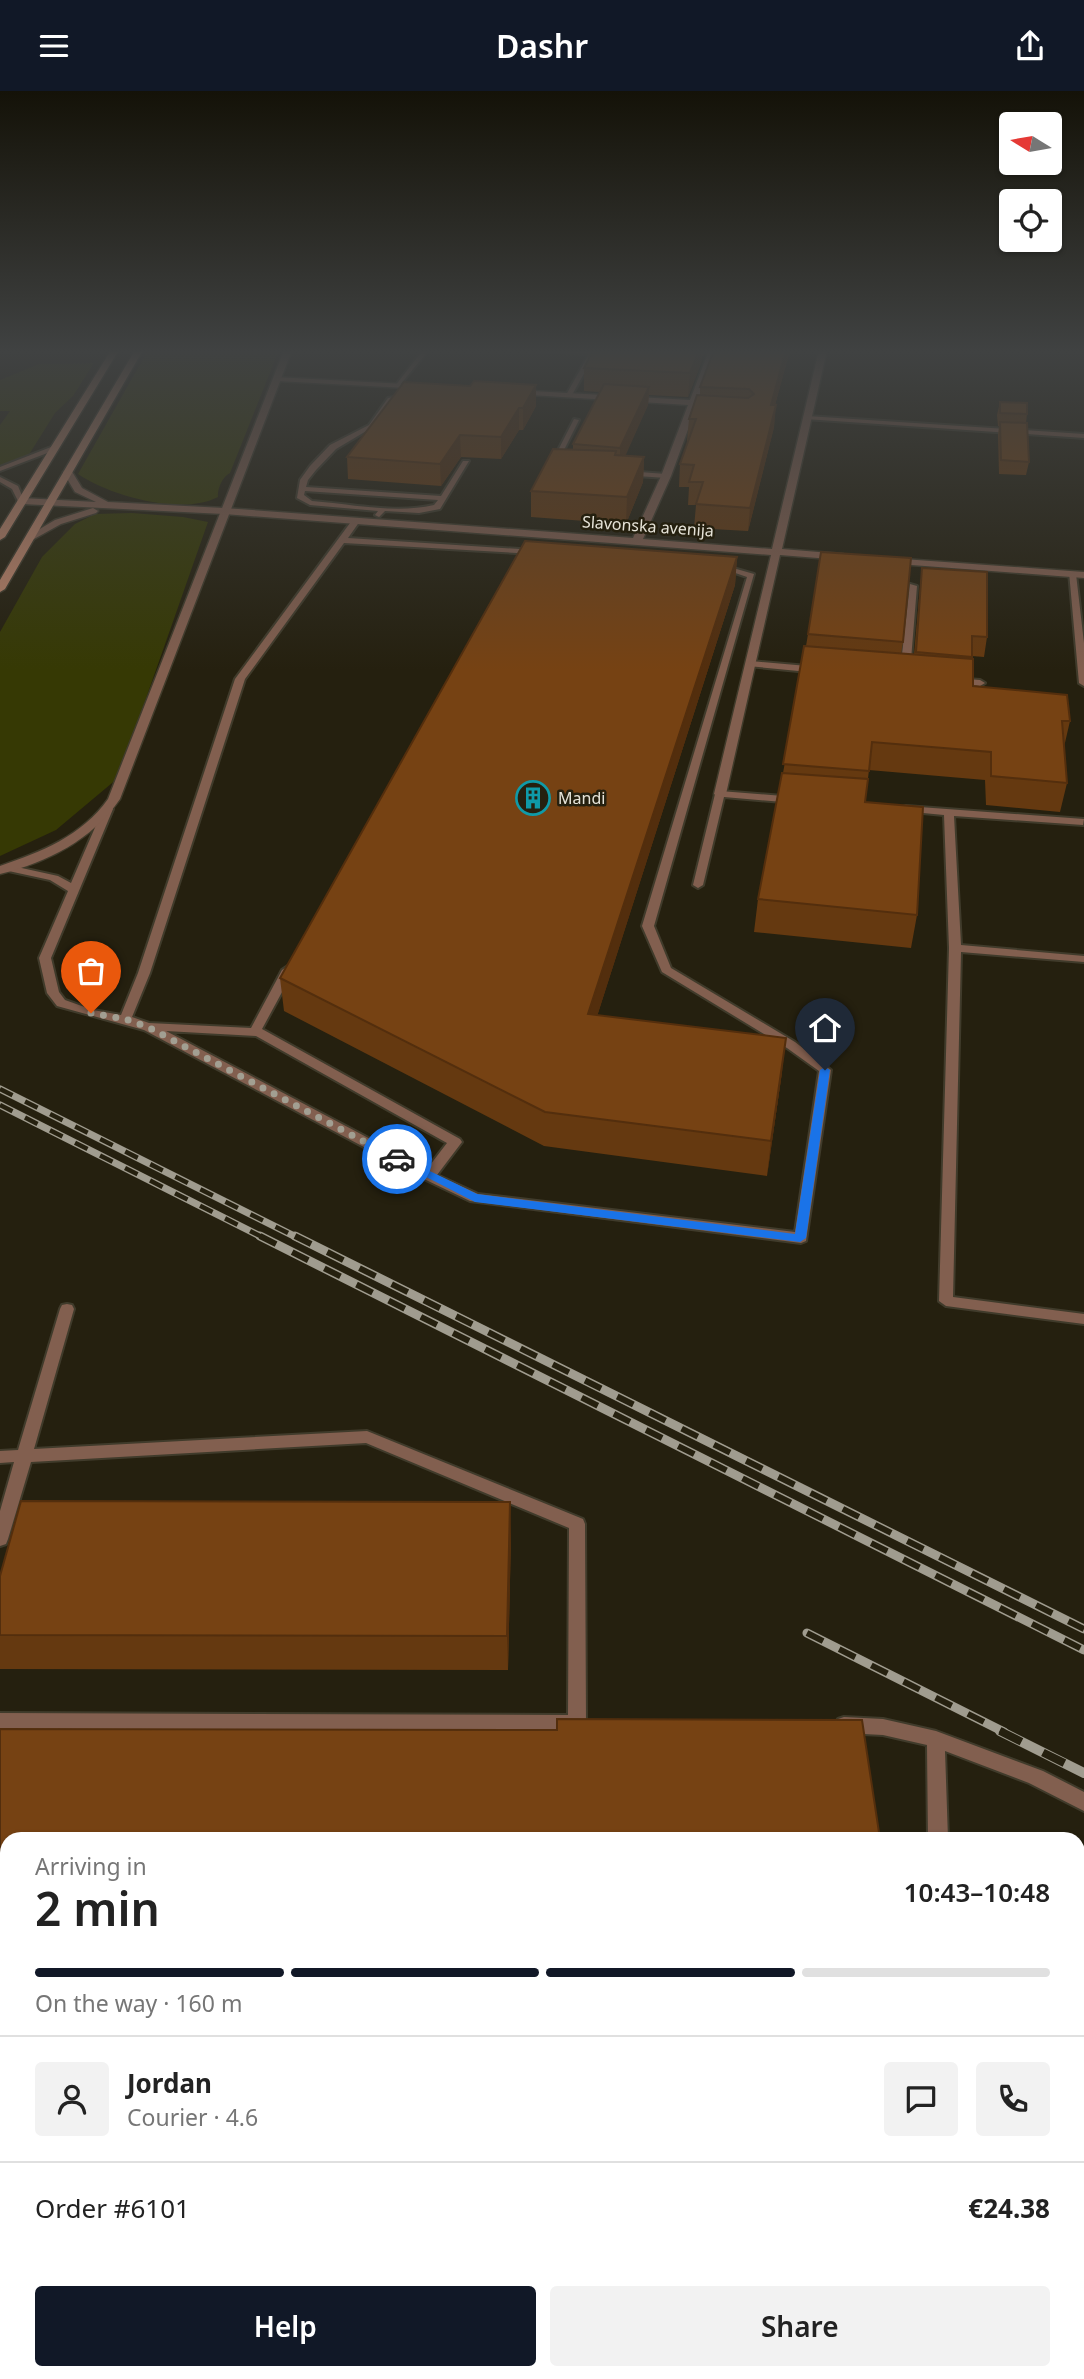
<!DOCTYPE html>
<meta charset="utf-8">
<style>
body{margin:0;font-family:"Noto Sans",sans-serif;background:#f2f2f2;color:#222;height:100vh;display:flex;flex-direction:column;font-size:26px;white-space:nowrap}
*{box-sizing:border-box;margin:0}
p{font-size:23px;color:#767676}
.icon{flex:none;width:38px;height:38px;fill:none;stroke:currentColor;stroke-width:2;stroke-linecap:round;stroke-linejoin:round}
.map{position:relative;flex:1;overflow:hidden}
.details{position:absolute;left:0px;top:1741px;width:1085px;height:548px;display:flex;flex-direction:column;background:#fff;border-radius:21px 21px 0 0;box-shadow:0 2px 5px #0004}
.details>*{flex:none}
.needle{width:46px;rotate:281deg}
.controls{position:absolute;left:999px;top:21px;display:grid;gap:14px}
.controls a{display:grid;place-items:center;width:63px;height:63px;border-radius:7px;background:#fff;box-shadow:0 2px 5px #0004;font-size:35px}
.pin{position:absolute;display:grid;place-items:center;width:60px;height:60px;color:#fff;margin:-72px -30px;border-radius:50% 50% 50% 0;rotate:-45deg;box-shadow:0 0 7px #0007}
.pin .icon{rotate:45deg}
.courier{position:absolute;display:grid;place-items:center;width:70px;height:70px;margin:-35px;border:5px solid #1a73e8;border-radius:50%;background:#fff;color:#222;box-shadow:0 2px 9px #0007}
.headline em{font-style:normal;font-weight:600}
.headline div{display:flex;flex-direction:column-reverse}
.headline{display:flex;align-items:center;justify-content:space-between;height:119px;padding:0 35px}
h1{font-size:46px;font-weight:600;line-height:52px}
.bar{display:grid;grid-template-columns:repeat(4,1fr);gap:10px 7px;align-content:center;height:84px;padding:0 35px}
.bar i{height:9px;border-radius:5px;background:#e0e0e0}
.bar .selected{background:#111827}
.bar p{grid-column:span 4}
.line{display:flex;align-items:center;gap:18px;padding:0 35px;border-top:2px solid #e0e0e0}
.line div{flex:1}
.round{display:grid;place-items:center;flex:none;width:74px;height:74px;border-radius:7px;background:#f2f2f2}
.action{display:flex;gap:14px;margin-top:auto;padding:14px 35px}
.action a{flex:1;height:80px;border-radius:7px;background:#111827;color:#fff;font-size:28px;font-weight:600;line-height:80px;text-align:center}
.action a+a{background:#f2f2f2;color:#222}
header{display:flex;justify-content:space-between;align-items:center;height:91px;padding:0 35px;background:#111827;color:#fff;font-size:32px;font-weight:600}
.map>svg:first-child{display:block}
.green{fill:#363904}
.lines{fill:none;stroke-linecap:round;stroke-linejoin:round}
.service-casing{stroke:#403b2b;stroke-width:4}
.minor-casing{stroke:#403b2b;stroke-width:3}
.tertiary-casing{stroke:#403b2b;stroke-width:3}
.secondary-casing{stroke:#403b2b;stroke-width:3}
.service{fill:#825f4f;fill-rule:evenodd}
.minor{fill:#825f4f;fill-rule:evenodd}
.tertiary{fill:#825f4f;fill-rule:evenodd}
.secondary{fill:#ba8268;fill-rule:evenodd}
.rail-far2-casing{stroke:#a09c8f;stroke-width:7}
.rail-far1-casing{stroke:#a09c8f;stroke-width:9}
.rail-casing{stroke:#a09c8f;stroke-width:10}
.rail-far2{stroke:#25200f;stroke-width:4.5;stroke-dasharray:14;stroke-linecap:butt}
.rail-far1{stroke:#25200f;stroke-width:6;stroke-dasharray:18;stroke-linecap:butt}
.rail{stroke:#25200f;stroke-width:8;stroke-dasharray:24;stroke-linecap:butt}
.wall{fill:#653910}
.shaded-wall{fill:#532e0d}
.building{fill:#764213;stroke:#532e0d;stroke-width:2}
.route{fill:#1a73e8}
.done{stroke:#a29f92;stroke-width:7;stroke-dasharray:0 12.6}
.labels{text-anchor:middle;stroke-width:5;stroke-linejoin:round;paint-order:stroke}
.far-street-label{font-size:16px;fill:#e6e3d8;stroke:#25200f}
.far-poi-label{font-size:16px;fill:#e6e3d8;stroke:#25200f;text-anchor:start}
</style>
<header><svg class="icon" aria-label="menu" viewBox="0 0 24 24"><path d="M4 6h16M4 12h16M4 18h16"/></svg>Dashr<svg class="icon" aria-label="share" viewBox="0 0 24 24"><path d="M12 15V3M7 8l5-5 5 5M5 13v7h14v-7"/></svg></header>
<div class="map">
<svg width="1084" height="2288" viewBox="0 0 1084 2288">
<rect width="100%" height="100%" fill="#25200f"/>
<!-- green -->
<path class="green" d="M148 259H279L230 382C223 385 217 398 218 406 182 425 110 405 78 383Z
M94 272 73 305 55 322 30 362 17 370 0 374V334L10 320H0V289L39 273Z
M132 422 183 426 208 431 118 687 56 739 0 765V541L42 466 75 433 95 423Z"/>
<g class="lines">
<!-- service casing -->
<g class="service-casing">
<path id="service" d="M423 259H429L399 295H395Z
M532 259H571L613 262 595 263 572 304 569 306 566 304 589 263Z
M408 304 410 307 392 310 373 336 336 358 316 379 308 389 306 396 441 405 463 370H469L440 418 419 422 385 420 379 426 375 424 378 420 310 414 297 407 300 389 310 375 330 354 369 334 388 307ZM305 400 438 409 434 414C396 423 351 413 312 410L304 404Z
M807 325 1084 343V347L805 328Z
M574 328 579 329 556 375 549 377Z
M51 356 58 358 0 380V376Z
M626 380 666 383 670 385 666 387 623 384 622 382Z
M0 386 18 395 25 412H19L12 398 0 391Z
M353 428 360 430 348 447 535 459 539 461 535 463 344 452 245 588 150 882 132 926 149 932 251 937 282 879 288 875 292 877 294 879 262 938 460 1048 462 1051 437 1084 478 1103 795 1141 819 980 787 957 662 881 642 835 747 486 715 475 719 473 754 483 654 835 671 877 795 951 831 979 806 1150 801 1152 470 1110 424 1088 144 939 57 915 47 902 39 867 68 800 50 789 4 779 3 777 8 774 58 785 71 792 103 718 108 715 112 716 113 718 51 867 59 901 65 909 93 919 121 924 138 882 235 588ZM166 940 256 945 447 1052 427 1078Z
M1069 481 1076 483 1084 552V595L1079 592Z
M910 493 917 495 910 581 905 584 900 581Z
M751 570 819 576 824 579 819 582 748 575V571Z
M954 587 980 589 985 592 980 595 951 592 949 590Z
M720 700 795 706 800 709 795 712 724 706 703 794 698 797 693 794 715 703Z
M906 715 1084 728 1083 734 954 725 961 854 1084 865V871L961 861 953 1206 1084 1223V1233L946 1215 939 1210 949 857 944 724 902 720V716Z
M67 1213 72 1214 74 1218 34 1358 367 1340 583 1428 585 1433 586 1632 583 1638 577 1640 0 1638V1622L568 1624 569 1437 366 1352 31 1371 8 1448 6 1453 0 1455V1420L14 1371 0 1372V1360L18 1359 60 1218 62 1214Z
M844 1626 883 1628 936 1640 1043 1680 1084 1701V1720L1029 1692 945 1660 948 1748H928L927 1654 883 1644 844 1642 838 1640 835 1634 838 1628Z
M1078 2229H1084V2253H1078Z
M1020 2282H1044L1045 2288H1021Z"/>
</g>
<!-- minor casing -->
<g class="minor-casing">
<path id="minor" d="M709 259H717L671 385 643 448 772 458 819 259H827L782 458 843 463 848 466 843 469 780 464 726 703 720 707 714 703 771 464 224 423 22 413 17 410 22 407 96 411 75 401 63 381 68 378 71 379 82 397 108 411 224 417 633 447 661 385 688 314 515 303 511 301 515 299 690 309Z
M274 286 424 294 428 296 424 298 277 290Z
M93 417 98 420 96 422 61 433 34 448 26 446 55 429Z
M889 467 1084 481V487L885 472 884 470Z"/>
</g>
<!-- tertiary casing -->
<g class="tertiary-casing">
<path id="tertiary" d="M284 259H292L120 708C92 749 48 771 0 783V775C41 761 82 745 108 708Z"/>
</g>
<!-- secondary casing -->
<g class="secondary-casing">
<path id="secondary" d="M111 259H119L5 446 0 449V438Z
M135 259H143L5 498 0 501V489Z"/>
</g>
<!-- service -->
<use href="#service" class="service"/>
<!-- minor -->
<use href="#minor" class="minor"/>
<!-- tertiary -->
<use href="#tertiary" class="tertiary"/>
<!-- secondary -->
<use href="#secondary" class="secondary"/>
<!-- rail-far2 casing -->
<g class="rail-far2-casing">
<path id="rail-far2" d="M0 998 298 1147
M0 1014 264 1147"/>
</g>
<!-- rail-far1 casing -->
<g class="rail-far1-casing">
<path id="rail-far1" d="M260 1145 1084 1559
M295 1145 1084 1538
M807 1542 1004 1641"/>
</g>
<!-- rail casing -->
<g class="rail-casing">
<path id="rail" d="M1000 1640 1084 1682"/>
</g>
<!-- rail-far2 -->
<use href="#rail-far2" class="rail-far2"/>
<!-- rail-far1 -->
<use href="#rail-far1" class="rail-far1"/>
<!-- rail -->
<use href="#rail" class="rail"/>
</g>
<!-- wall -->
<path class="wall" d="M593 259H707L704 265H702L701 272 688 306 649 304 648 314 625 364 644 366 643 391 626 433 531 426V400L573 359V353L600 301 584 300V277Z
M790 259 775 314 774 336 748 440 694 437 696 414H688L689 396H679L680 373 689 350H687L689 328 700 304V296Z
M536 294V315L523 339H519L501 368 461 366 441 395 348 388 347 366 470 295Z
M1000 311 1027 323 1026 332 1029 371 1026 384 999 383 998 344 999 335H998L997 324Z
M737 466 735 494 597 925 782 981 767 1085 544 1055 284 920 280 887Z
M922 477 987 546 984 566 972 565 973 595 1070 630 1064 656 1067 692 1060 721 986 714 985 689 869 679 865 711 917 824 911 857 754 841 758 808 783 682 806 555 808 543 903 551 901 563 914 564 920 496Z
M511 1445 508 1579 0 1578V1485Z
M1078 1785H1084V2039H1078Z"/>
<!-- shaded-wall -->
<path class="shaded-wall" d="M699 259H702L701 272 688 306 690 282Z
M786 259H790L769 336 771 314Z
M536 294V315L523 339V317Z
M649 296 648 314 620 377V357Z
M776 314 774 336 748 440 750 417Z
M519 317V339L501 368V346Z
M460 344 461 366 441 395 440 373Z
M644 366 643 391 626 433 627 406Z
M737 466 735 494 587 957 588 923Z
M786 947 782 981 767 1085 771 1050Z
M510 1411 511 1445 508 1579 507 1545Z"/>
<!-- building -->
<path class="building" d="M593 259H699L690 282 584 277Z
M714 259H786L771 314H776L750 417 696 413 703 391H689L694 374 680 373 696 328H689L697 304 748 307 754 303 749 298 700 296Z
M474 290 536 294 523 317H519L501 346 460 344 440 373 347 366 404 291 470 295Z
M604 293 649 296 620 357 573 353Z
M1000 311 1027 312V323L1000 322Z
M1000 331 1027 332 1029 371 1001 369Z
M553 358 616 360 615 364 644 366 627 406 531 400Z
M525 450 737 466 588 923 786 947 771 1050 545 1021 280 887Z
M821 461 911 467 903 551 808 543Z
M922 477 987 481V546L972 545V566L916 561Z
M804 555 973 568V595L1067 604 1070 630H1062L1067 692 991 685V661L872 651 869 680 783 673Z
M782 682 868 688 865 711 923 716 917 824 758 808Z
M21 1410 510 1411 507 1545 0 1544V1485Z
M557 1628 862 1629 880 1748H7V2282H960L961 2288H0V1638L557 1639Z
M1078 1785H1084V2011H1078Z"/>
<!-- sky -->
<linearGradient id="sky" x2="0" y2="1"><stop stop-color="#141208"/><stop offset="0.45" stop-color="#404242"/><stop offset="1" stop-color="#404242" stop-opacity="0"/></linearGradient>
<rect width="1084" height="579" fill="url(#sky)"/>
<!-- route -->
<path class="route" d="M825 976 830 979 806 1147 800 1151 475 1111 391 1068 401 1066 477 1103 795 1143 820 979Z"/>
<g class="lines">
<!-- done -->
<path class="done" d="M91 922 125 928 148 936 397 1068"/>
</g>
<!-- icons -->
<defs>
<g id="building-ring" transform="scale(1.75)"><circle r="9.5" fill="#25200f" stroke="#0f9aa8" stroke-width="1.5"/><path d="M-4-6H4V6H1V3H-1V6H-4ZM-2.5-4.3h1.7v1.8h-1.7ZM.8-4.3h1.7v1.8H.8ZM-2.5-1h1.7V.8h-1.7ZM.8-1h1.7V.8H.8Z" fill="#0f9aa8"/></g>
</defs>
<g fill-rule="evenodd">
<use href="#building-ring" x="533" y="707"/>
</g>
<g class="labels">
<!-- far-street labels -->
<g class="far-street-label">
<text transform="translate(648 435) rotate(4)" y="6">Slavonska avenija</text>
</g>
<!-- far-poi labels -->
<g class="far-poi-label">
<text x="558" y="713">Mandi</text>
</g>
</g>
</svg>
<div class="controls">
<a><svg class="needle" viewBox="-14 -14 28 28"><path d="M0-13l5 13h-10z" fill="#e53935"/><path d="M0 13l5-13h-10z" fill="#767676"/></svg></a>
<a><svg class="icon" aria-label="locate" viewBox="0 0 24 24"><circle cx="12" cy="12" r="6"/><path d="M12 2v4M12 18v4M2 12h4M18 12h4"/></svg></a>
</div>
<div class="pin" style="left:91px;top:922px;background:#ea580c"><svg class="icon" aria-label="bag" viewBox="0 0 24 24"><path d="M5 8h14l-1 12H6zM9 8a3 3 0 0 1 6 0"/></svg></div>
<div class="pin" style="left:825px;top:979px;background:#1f2937"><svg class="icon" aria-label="home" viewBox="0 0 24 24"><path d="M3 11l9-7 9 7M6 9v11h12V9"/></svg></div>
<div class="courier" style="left:397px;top:1068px"><svg class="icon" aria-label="car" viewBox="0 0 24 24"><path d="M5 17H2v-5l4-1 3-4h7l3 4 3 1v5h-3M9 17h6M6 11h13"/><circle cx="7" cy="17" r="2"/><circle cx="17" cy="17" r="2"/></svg></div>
<section class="details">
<div class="headline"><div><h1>2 min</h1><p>Arriving in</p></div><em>10:43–10:48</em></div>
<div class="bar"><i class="selected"></i><i class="selected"></i><i class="selected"></i><i></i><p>On the way · 160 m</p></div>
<div class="line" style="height:126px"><a class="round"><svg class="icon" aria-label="person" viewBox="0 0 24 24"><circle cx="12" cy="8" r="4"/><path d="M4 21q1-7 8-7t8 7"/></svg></a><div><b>Jordan</b><p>Courier · 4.6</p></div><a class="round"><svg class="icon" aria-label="chat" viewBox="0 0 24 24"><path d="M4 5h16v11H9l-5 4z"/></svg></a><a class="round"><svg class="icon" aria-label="phone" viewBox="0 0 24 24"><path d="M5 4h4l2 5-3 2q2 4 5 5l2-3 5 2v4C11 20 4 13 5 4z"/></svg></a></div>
<div class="line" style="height:91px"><div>Order #6101</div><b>€24.38</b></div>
<div class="action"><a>Help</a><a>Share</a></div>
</section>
</div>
